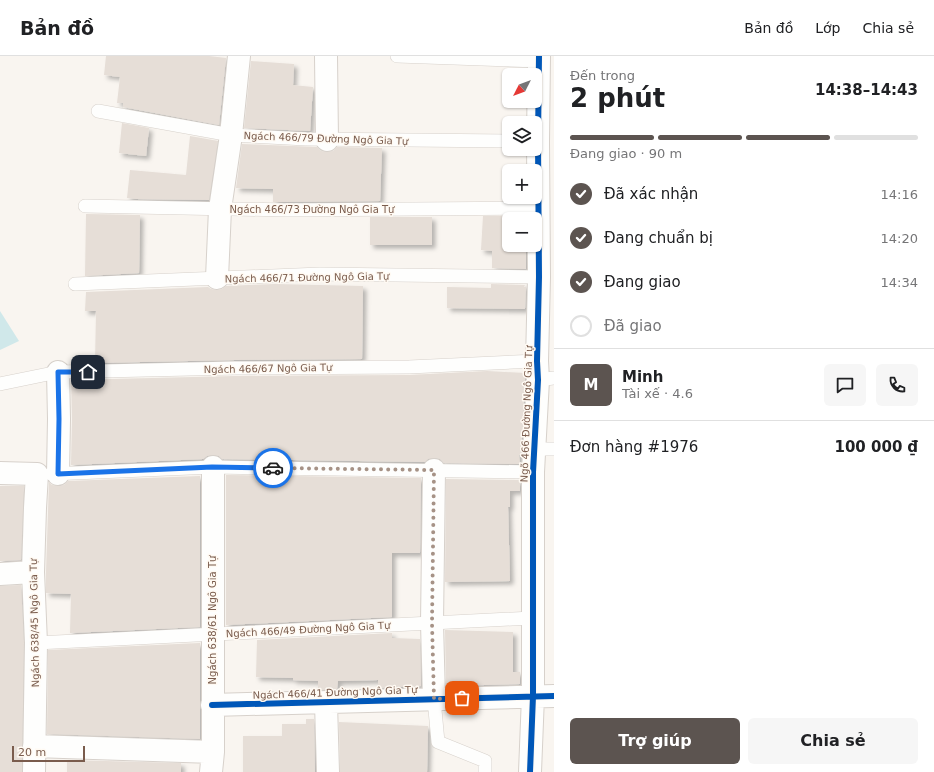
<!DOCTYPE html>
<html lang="vi">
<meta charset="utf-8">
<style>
body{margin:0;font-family:"DejaVu Sans",sans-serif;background:#f6f6f6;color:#202124;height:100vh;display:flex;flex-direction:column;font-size:15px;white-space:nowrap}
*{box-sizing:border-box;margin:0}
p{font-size:13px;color:#757577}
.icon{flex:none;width:22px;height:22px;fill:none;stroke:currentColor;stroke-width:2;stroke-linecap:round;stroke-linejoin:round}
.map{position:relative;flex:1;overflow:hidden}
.details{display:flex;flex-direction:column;background:#fff;width:380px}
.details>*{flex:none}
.needle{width:26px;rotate:228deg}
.fabs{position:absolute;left:502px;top:12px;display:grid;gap:8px}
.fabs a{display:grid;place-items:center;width:40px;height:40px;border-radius:6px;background:#fff;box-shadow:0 1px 3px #0004;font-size:20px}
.scale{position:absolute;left:12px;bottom:10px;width:73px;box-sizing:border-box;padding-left:4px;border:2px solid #7a5c4d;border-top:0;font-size:11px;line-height:14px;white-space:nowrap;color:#7a5c4d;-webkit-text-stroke:3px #fffaf3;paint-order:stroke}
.pin{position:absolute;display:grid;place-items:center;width:34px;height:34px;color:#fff;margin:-17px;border-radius:8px;box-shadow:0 2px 6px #0006}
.courier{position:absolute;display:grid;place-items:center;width:40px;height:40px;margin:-20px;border:3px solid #1a73e8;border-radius:50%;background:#fff;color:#222;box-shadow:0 1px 5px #0007}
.overview em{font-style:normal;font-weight:700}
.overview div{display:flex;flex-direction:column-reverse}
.overview{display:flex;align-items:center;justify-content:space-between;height:68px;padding:0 16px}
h1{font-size:26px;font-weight:700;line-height:30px}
.bar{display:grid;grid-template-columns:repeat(4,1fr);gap:6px 4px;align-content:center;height:48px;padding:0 16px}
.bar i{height:5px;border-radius:3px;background:#e0e0e0}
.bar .active{background:#5c5450}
.bar p{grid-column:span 4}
.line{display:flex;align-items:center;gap:10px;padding:0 16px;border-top:1px solid #e0e0e0}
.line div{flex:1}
.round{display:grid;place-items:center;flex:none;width:42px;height:42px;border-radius:6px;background:#f6f6f6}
ol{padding:0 16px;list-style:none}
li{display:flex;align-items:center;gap:12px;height:44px}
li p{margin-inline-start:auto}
li .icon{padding:4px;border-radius:50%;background:#5c5450;color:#fff;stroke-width:4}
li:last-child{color:#757577}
li i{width:22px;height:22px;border:2px solid #e0e0e0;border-radius:50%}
.primary-button{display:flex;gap:8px;margin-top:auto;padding:8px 16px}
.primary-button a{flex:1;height:46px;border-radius:6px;background:#5c5450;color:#fff;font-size:16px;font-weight:700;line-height:46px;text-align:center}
.primary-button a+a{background:#f6f6f6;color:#202124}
header{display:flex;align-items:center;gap:24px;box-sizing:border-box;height:56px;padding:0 20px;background:#fff;border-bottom:1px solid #e0e0e0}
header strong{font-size:19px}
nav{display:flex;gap:22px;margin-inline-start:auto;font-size:14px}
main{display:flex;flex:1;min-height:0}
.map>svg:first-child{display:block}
.water{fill:#d0e8ea}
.building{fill:#e6ded7;filter:url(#shadow)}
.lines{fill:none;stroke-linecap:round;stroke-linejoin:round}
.service-casing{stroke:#d7d1cb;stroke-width:14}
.minor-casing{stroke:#d7d1cb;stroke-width:24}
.service{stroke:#fefefd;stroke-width:13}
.minor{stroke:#fefefd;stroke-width:22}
.cycleway-casing{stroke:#fffaf3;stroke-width:8}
.cycleway{stroke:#0057b8;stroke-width:6}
.done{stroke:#a69286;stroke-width:4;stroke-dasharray:0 7.2}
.route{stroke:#1a73e8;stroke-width:5}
.labels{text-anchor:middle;stroke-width:3;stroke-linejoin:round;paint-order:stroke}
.street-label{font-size:10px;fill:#7a5c4d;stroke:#fffaf3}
</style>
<header>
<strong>Bản đồ</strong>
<nav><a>Bản đồ</a><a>Lớp</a><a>Chia sẻ</a></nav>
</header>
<main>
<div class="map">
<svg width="554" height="716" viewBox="0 0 554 716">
<defs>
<filter id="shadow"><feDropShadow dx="3.5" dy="3.5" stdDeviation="2" flood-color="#0004"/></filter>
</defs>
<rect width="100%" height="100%" fill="#f9f5f0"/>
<!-- water -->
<path class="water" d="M0 255 19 285 0 294Z"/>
<!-- building -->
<path class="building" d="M106 0H209L226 2 219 69 123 51V47H117L120 21 104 19Z
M251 5 294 8 293 29 313 31 310 75 244 72Z
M122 67 149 72 146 100 119 97Z
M190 80 218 85 209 144 136 143 127 142 130 114 186 119Z
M242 88 317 91 321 95 327 96 333 95 337 91 382 92 380 145 273 146V133L236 132Z
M86 158 140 159 139 217 85 220Z
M483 160H526V163H509V189H526V213L492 212V195L481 194Z
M370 161H432V189H370Z
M275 228 363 230 362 303 235 304 95 307 96 255H85L86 236 208 231 211 233 217 234 222 233 226 230Z
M491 228 525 229 524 231H526L525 253 447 252V231L491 232Z
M487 315 525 317V324L521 399H519L520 408 444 407 440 403 435 402 428 403 425 406 222 403 219 400 213 399 207 400 203 403 71 409 72 363 71 324 235 320 409 319Z
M226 419 421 422 420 497H392V561L226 569Z
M200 420V571L70 577 71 538 46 537V516L49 426 52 429 58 430 64 429 68 425Z
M446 423 520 424V435H510V451H508L510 525 445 526Z
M0 430H24L21 504 0 505Z
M21 529 24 587 22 716H0V530Z
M445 574 513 576V616H520V628L446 630Z
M392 577V582L420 583 421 630 378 632V624L338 625 337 633 318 634V625L293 624V622L256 621 257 584Z
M200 587V683L47 678 48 594Z
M306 663H314L315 716H243V680H282V668H306Z
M339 666 428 670 427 716H340Z
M67 704 181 707V716H67Z"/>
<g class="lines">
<!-- service casing -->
<g class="service-casing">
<path id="service" d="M397 0 539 5
M98 55 231 79 306 83 509 85
M85 150 286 154 539 152
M75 228 320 218 539 221
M538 324 554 322
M0 328 58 316 235 312 409 311 537 305
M535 393H554
M51 418 213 411 533 416
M36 587 532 562
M434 643 438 686 485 705V716"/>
</g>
<!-- minor casing -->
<g class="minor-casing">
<path id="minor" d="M326 0 327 84
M217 222 220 153 231 79 239 0
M58 316 59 363 58 418
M0 417 37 418 35 452 33 516 36 587 34 716
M0 518 33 516
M434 643 432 567 434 414
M326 647 328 716
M212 649 554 640
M34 690 213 696
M211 716 213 696V411
M530 716 533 640V416L538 324 537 305 539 221 538 86 539 0"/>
</g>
<!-- service -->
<use href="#service" class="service"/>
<!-- minor -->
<use href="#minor" class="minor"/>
<!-- cycleway casing -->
<g class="cycleway-casing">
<path id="cycleway" d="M212 649 554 640
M530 716 533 640V416L538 324 537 305 539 221 538 86 539 0"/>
</g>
<!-- cycleway -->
<use href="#cycleway" class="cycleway"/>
</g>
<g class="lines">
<!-- done -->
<path class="done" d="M273 412 434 414 432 567 434 643 462 642"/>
<!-- route -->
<path class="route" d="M88 316H58L59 363 58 418 212 411 273 412"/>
</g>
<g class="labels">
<!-- street labels -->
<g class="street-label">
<text transform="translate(326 82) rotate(2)" y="4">Ngách 466/79 Đường Ngô Gia Tự</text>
<text x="312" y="157">Ngách 466/73 Đường Ngô Gia Tự</text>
<text transform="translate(307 221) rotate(-1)" y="4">Ngách 466/71 Đường Ngô Gia Tự</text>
<text transform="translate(268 312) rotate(-1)" y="4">Ngách 466/67 Ngô Gia Tự</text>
<text transform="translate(526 358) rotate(-88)" y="4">Ngõ 466 Đường Ngô Gia Tự</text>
<text transform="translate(212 564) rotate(-90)" y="4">Ngách 638/61 Ngô Gia Tự</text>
<text transform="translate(34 567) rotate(-91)" y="4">Ngách 638/45 Ngô Gia Tự</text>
<text transform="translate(308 573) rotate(-3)" y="4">Ngách 466/49 Đường Ngô Gia Tự</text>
<text transform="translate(335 636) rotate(-2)" y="4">Ngách 466/41 Đường Ngô Gia Tự</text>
</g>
</g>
</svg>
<div class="fabs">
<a><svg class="needle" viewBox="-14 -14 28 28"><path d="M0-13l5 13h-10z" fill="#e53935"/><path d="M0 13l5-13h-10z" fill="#757577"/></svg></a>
<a><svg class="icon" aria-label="layers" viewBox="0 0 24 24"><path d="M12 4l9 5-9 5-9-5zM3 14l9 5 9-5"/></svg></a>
<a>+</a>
<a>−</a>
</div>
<div class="scale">20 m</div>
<div class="pin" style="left:462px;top:642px;background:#ea580c"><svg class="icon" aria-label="bag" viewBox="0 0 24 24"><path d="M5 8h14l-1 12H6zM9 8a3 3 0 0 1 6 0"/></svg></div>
<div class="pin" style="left:88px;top:316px;background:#1f2937"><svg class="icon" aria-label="home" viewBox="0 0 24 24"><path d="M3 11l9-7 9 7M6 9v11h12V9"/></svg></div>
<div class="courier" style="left:273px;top:412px"><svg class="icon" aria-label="car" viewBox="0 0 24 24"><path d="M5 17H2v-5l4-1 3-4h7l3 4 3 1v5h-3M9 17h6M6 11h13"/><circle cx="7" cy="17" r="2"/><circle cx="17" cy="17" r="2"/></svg></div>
</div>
<section class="details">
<div class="overview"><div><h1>2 phút</h1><p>Đến trong</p></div><em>14:38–14:43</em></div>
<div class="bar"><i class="active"></i><i class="active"></i><i class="active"></i><i></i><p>Đang giao · 90 m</p></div>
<ol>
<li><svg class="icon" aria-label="check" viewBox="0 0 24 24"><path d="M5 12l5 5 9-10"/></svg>Đã xác nhận<p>14:16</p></li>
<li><svg class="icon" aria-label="check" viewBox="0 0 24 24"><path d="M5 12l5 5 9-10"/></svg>Đang chuẩn bị<p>14:20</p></li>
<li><svg class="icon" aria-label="check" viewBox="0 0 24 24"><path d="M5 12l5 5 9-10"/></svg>Đang giao<p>14:34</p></li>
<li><i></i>Đã giao</li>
</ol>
<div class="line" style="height:72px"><b class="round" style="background:#5c5450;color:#fff">M</b><div><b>Minh</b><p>Tài xế · 4.6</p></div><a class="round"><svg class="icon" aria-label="chat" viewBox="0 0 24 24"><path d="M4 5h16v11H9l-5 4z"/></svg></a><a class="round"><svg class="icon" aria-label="phone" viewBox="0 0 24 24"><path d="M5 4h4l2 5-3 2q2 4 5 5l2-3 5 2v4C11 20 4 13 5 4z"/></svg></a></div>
<div class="line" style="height:52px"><div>Đơn hàng #1976</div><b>100 000 ₫</b></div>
<div class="primary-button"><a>Trợ giúp</a><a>Chia sẻ</a></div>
</section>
</main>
